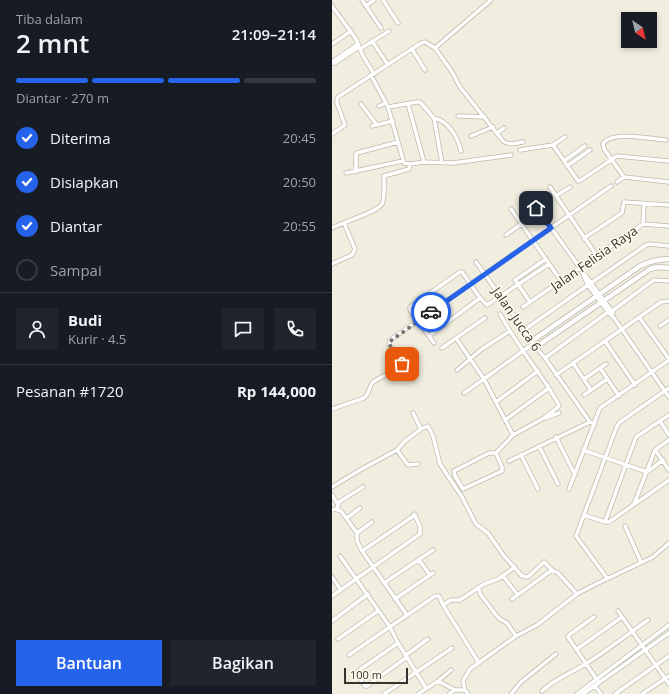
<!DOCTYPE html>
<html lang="id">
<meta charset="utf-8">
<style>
body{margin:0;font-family:"Open Sans",sans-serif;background:#20242c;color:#f1f3f6;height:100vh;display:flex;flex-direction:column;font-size:15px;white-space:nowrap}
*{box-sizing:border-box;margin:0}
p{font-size:13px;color:#9ea1a6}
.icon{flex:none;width:22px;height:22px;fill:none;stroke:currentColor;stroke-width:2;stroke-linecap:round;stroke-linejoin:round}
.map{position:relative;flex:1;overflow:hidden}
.panel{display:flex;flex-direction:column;background:#171b24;width:332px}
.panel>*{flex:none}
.needle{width:26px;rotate:145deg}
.fabs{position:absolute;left:289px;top:12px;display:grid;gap:8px}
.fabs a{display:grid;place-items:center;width:36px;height:36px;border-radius:0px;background:#171b24;box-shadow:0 2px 6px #0003;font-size:20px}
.scale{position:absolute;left:12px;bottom:10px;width:64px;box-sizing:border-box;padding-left:4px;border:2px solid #34332d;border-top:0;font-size:11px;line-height:14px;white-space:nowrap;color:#34332d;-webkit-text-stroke:3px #fffbed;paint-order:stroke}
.pin{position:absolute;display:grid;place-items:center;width:34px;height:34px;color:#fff;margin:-17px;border-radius:8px;box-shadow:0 2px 6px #0006}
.courier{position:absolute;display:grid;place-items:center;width:40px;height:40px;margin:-20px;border:3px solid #2563eb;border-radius:50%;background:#fff;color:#222;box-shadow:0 1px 5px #0007}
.summary em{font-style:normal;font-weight:600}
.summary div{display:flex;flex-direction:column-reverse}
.summary{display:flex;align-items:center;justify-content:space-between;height:68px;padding:0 16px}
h1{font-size:26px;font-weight:600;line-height:30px}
.bar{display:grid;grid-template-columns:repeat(4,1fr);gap:6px 4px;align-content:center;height:48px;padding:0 16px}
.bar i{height:5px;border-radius:3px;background:#363941}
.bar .current{background:#2563eb}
.bar p{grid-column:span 4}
.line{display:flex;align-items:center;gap:10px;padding:0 16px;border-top:1px solid #363941}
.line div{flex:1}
.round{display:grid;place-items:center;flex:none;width:42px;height:42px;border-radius:0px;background:#20242c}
ol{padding:0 16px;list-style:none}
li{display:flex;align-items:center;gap:12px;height:44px}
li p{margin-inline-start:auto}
li .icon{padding:4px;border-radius:50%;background:#2563eb;color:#fff;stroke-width:4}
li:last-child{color:#9ea1a6}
li i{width:22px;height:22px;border:2px solid #363941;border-radius:50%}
.primary-button{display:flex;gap:8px;margin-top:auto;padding:8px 16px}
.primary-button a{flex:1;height:46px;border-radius:0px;background:#2563eb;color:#fff;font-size:16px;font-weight:600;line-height:46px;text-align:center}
.primary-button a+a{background:#20242c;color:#f1f3f6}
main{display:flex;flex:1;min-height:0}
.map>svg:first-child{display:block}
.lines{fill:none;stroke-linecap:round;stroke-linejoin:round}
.minor-casing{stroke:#bdb9ac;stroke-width:5}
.tertiary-casing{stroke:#bdb9ac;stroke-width:6}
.minor{stroke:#fff;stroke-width:3.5}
.tertiary{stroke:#fff;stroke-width:4.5}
.done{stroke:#76746c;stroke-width:4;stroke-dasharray:0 7.2}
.route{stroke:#2563eb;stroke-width:5}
.labels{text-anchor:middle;stroke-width:3;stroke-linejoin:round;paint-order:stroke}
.street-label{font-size:13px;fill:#34332d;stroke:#fffbed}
</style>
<main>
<section class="panel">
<div class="summary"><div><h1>2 mnt</h1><p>Tiba dalam</p></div><em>21:09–21:14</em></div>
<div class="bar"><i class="current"></i><i class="current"></i><i class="current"></i><i></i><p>Diantar · 270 m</p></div>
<ol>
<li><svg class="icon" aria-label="check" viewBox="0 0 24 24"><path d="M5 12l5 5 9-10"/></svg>Diterima<p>20:45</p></li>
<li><svg class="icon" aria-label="check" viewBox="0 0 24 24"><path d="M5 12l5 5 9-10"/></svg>Disiapkan<p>20:50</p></li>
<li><svg class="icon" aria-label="check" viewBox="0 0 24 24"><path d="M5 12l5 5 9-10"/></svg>Diantar<p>20:55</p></li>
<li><i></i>Sampai</li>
</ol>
<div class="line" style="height:72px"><a class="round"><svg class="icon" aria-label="person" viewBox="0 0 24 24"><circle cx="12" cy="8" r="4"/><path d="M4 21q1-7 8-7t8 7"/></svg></a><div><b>Budi</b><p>Kurir · 4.5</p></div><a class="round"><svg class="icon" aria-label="chat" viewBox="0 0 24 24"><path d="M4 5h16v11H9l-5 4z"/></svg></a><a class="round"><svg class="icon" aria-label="phone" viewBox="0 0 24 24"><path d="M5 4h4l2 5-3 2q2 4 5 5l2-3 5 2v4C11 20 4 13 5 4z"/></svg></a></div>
<div class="line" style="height:52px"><div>Pesanan #1720</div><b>Rp 144,000</b></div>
<div class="primary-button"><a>Bantuan</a><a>Bagikan</a></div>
</section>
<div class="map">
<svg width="337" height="694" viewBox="0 0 337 694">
<rect width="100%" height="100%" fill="#f1eee0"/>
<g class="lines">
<!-- minor casing -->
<g class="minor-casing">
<path id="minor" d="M30 0 49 28
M51 0 66 23
M0 6 24 39 31 56 42 74
M34 6 42 0
M40 41 56 65
M0 44 19 31
M103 48 159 0
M28 49 57 31
M80 49 93 70
M0 62 26 44
M0 63H3L27 47
M39 75 56 107 72 163 78 164 92 162 121 163 179 155
M29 104 45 125
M76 104 92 162
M47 106 54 103
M56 107 85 102H88L102 118 110 163
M126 116 153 117
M102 118C117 121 126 138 129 151
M40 126 61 121
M165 133 172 128
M0 134 13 125 5 103V99L6 97 89 43 93 42 103 48 120 72 128 87 171 141C177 146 184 143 191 142
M139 136 161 127
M221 145 246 181 249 180 285 156 337 161
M188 150 221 145 233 137
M232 161 253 146
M235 166 258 150
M24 172V154L25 153 66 142
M14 173 71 161
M292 177 272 149 271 144C279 130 320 139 334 140
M285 182 292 177 337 182
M218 187 265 256
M224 196 238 187
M197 197 248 268 256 285 276 312 282 318 337 397
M179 209 229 281
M311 224 312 204
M0 228C11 222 44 213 50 204 53 200 52 182 52 176L77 169 78 164
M174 235 189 224
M252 238 290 213 292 202 337 205
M144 262 200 341
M0 264 20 255 23 249 12 223
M251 274 254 276 281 313
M259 283 314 245 318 244 337 246
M198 302 183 280 214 259
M191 307 311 224 337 226
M280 311 322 280 337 281
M168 314 178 331
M307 317 337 359
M328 326 337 320
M192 330 256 285
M97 336 148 298
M124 338 152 379 132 393
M273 341 303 385
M102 343 78 310V307L128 272H130L148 298 155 305 217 264
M204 347 213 358
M110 348 153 318
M241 363 259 390
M268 368 287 396
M125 370 150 349 178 331 191 351 202 343
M224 375 329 302 337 301
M252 379 274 364
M252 395 275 379
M164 402 206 371
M0 409 32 398C37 394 37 387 41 382L69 366V362L57 345 58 340 279 186
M81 413 89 429
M213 418 227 413
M173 420 217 388
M328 421 337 435
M263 424 258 422 213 358 276 312
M224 437 243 475
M207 446 226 484
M65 450 76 465 86 464
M251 450 315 472 331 460
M323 450 337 470
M157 453H164L170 467V471L131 489 123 476 122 471Z
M164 453 181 435 152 379 191 351 215 385 227 405 226 407 212 418 181 435
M189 455 206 489
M177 461 258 422
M0 487 28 470 65 450 73 441 89 429 96 426 101 436 108 464 130 497 144 524 156 533 172 556 190 576 196 577 212 562 220 570 226 573 245 594
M237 489 268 408 337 360
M0 495 5 503
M302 504 323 450 337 440
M5 509 7 502 31 487
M0 510 3 509 9 511 25 533V541L30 551 75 615
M252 515 273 522H277L337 480
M15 518 28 508
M273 522 304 437 337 415
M293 526 309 562
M25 533 40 522
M30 551 83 515
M8 556 58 627 66 643 94 688
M87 560 98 575
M171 576 186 595
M0 577 9 590
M275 578 244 536 285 426 288 422 337 388
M52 583 101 550
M146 588 149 595 164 615 168 619 175 623 184 636
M0 596 88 534V526L82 514
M63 599 101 573
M180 599 220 570
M111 605 147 663
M286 611 337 684
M262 617 237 635 236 637 265 680
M0 621 36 594
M6 639 46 611
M66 643 26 671 25 674 33 686H35L75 657
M245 649 290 617
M17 655 103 596H107L111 605 119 600H128L152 584 166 579 183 567
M74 655 96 639
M106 681 119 670
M263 686 269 694
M210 691C223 678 240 673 255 663 276 650 296 634 316 620
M52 694 120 648
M86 694 106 681 123 690H133
M117 694 123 690
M136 694 133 690 131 681 138 669 184 636 205 625 245 594 262 585 321 557 337 543
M179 694 189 682 224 654
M245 694 337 625
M251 694 337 633
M283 694 337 656
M310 694 337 676"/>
</g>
<!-- tertiary casing -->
<g class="tertiary-casing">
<path id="tertiary" d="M337 259C326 259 318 261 308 266L200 341 204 347 318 269 326 267 337 268"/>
</g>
<!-- minor -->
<use href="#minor" class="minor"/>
<!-- tertiary -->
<use href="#tertiary" class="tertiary"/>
</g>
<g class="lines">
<!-- done -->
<path class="done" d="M70 364 57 344V342L99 312"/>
<!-- route -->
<path class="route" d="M99 312 219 228 204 208"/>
</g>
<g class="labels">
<!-- street labels -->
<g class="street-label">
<text transform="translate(262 258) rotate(-35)" y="5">Jalan Felisia Raya</text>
<text transform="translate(185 319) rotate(55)" y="5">Jalan Jucca 6</text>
</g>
</g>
</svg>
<div class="fabs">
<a><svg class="needle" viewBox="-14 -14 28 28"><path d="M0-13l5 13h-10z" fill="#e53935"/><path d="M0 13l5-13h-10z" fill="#9ea1a6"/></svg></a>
</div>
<div class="scale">100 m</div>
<div class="pin" style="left:70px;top:364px;background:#ea580c"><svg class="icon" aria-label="bag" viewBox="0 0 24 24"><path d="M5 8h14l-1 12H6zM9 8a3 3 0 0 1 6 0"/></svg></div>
<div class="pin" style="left:204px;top:208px;background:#1f2937"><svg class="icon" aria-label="home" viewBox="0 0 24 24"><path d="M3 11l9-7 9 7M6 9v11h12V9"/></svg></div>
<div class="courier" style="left:99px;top:312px"><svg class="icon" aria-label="car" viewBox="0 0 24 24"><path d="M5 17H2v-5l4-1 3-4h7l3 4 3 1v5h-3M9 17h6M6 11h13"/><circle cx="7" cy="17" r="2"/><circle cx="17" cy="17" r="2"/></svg></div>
</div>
</main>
